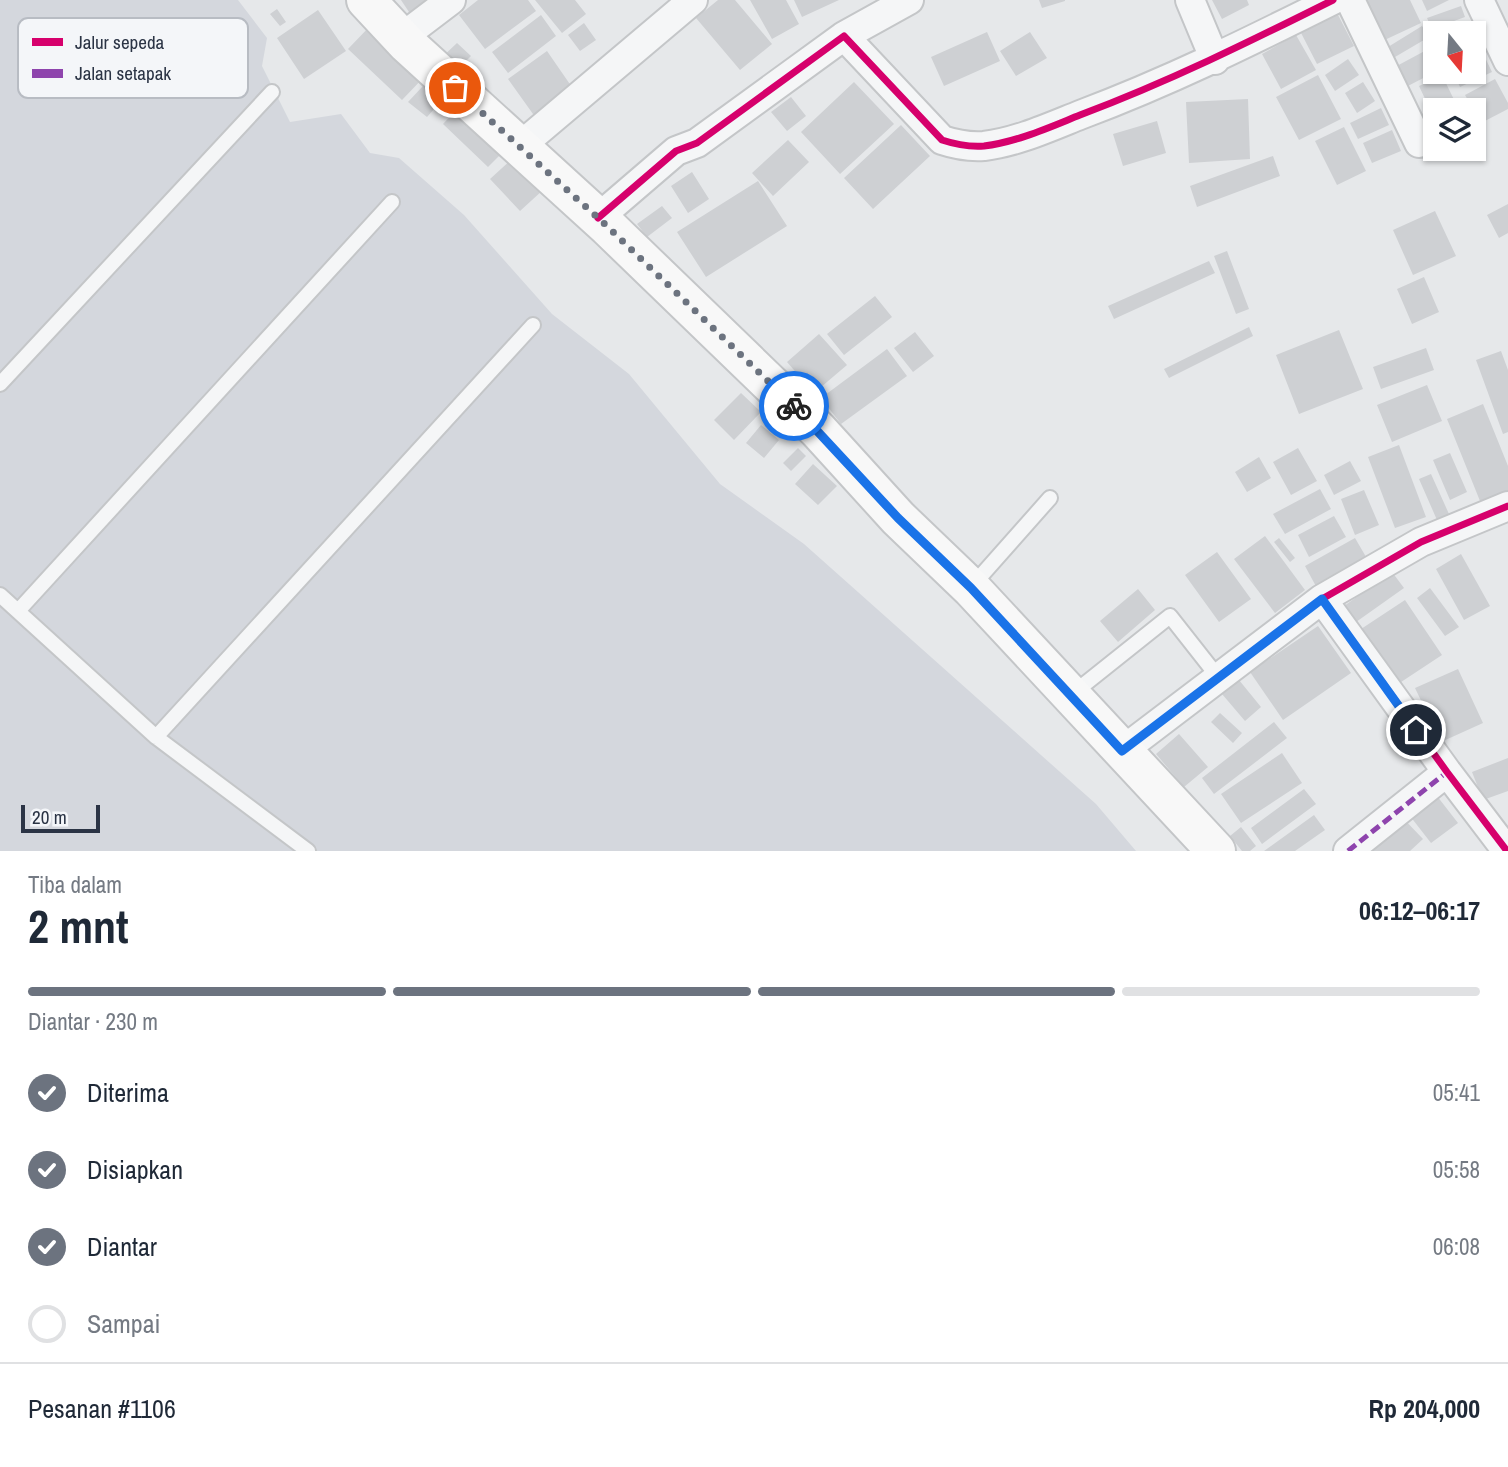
<!DOCTYPE html>
<html lang="id">
<meta charset="utf-8">
<style>
body{margin:0;font-family:"Archivo Narrow",sans-serif;background:#f6f6f7;color:#1f2937;height:100vh;display:flex;flex-direction:column;font-size:26px;white-space:nowrap}
*{box-sizing:border-box;margin:0}
p{font-size:23px;color:#747a83}
.icon{flex:none;width:38px;height:38px;fill:none;stroke:currentColor;stroke-width:2;stroke-linecap:round;stroke-linejoin:round}
.map{position:relative;height:851px;overflow:hidden}
.drawer{display:flex;flex-direction:column;background:#fff;flex:1}
.drawer>*{flex:none}
.needle{width:46px;rotate:162deg}
.controls{position:absolute;left:1423px;top:21px;display:grid;gap:14px}
.controls a{display:grid;place-items:center;width:63px;height:63px;border-radius:0px;background:#fff;box-shadow:0 2px 5px #0004;font-size:35px}
.scale{position:absolute;left:21px;bottom:18px;width:79px;box-sizing:border-box;padding-left:7px;border:4px solid #2b3445;border-top:0;font-size:19px;line-height:24px;white-space:nowrap;color:#2b3445;-webkit-text-stroke:5px #f4f6f9;paint-order:stroke}
.pin{position:absolute;display:grid;place-items:center;width:60px;height:60px;color:#fff;margin:-30px;border:4px solid #fff;border-radius:50%;box-shadow:0 2px 7px #0007}
.courier{position:absolute;display:grid;place-items:center;width:70px;height:70px;margin:-35px;border:5px solid #1a73e8;border-radius:50%;background:#fff;color:#222;box-shadow:0 2px 9px #0007}
.overview em{font-style:normal;font-weight:700}
.overview div{display:flex;flex-direction:column-reverse}
.overview{display:flex;align-items:center;justify-content:space-between;height:119px;padding:0 28px}
h1{font-size:46px;font-weight:700;line-height:52px}
.bar{display:grid;grid-template-columns:repeat(4,1fr);gap:10px 7px;align-content:center;height:84px;padding:0 28px}
.bar i{height:9px;border-radius:5px;background:#e0e1e3}
.bar .current{background:#6c737f}
.bar p{grid-column:span 4}
.line{display:flex;align-items:center;gap:18px;padding:0 28px;border-top:2px solid #e0e1e3}
.line div{flex:1}
ol{padding:0 28px;list-style:none}
li{display:flex;align-items:center;gap:21px;height:77px}
li p{margin-inline-start:auto}
li .icon{padding:7px;border-radius:50%;background:#6c737f;color:#fff;stroke-width:4}
li:last-child{color:#747a83}
li i{width:38px;height:38px;border:4px solid #e0e1e3;border-radius:50%}
.map>svg:first-child{display:block}
.built{fill:#d4d7dd}
.building{fill:#ced0d3}
.lines{fill:none;stroke-linecap:round;stroke-linejoin:round}
.lane-casing{stroke:#c4c6c8;stroke-width:18}
.street-casing{stroke:#c4c6c8;stroke-width:32}
.secondary-casing{stroke:#c4c6c8;stroke-width:42}
.lane{stroke:#f5f6f7;stroke-width:14}
.street{stroke:#f5f6f7;stroke-width:28}
.secondary{stroke:#f8f8f8;stroke-width:38}
.quiet{stroke:#8e44ad;stroke-width:5;stroke-dasharray:10 5;stroke-linecap:butt}
.cycleway-casing{stroke:#f4f6f9;stroke-width:11}
.cycleway{stroke:#d6006c;stroke-width:7}
.done{stroke:#6c737f;stroke-width:7;stroke-dasharray:0 12.6}
.route{stroke:#1a73e8;stroke-width:9}
.key{fill:#f4f6f9;stroke:#b8bcc3;stroke-width:2}
.key-label{font-size:19px;fill:#2b3445}
</style>
<div class="map">
<svg width="1508" height="851" viewBox="0 0 1508 851">
<rect width="100%" height="100%" fill="#e6e8ea"/>
<!-- built -->
<path class="built" d="M0 0H238L267 38 262 66 290 122 341 114 370 153 399 158 464 215 552 314 629 374 720 484 804 544 1096 804 1136 851H0Z"/>
<!-- building -->
<path class="building" d="M401 0H441L413 18Z
M478 0H528L536 11 485 49 459 15Z
M535 0H575L586 14 562 33Z
M718 0H735L772 44 740 70 696 18Z
M750 0H786L799 24 772 39Z
M794 0H839L802 17Z
M1039 0H1065V1L1042 8Z
M1212 0H1247L1249 5 1222 19Z
M1360 0H1410L1421 23 1376 44Z
M1422 0H1449L1427 11Z
M1461 6 1465 17 1432 29 1427 18Z
M277 9 286 22 280 26 270 14Z
M318 10 346 51 304 79 277 38Z
M1336 11 1354 46 1317 64 1299 29Z
M541 15 556 36 508 73 492 52Z
M584 23 596 40 580 51 568 35Z
M372 24 426 75 402 100 348 49Z
M1422 26 1429 37 1395 57 1388 47Z
M987 32 1000 61 944 86 931 57Z
M1030 32 1047 58 1016 76 1000 51Z
M1296 35 1316 70 1281 89 1262 54Z
M1474 35 1492 72 1460 87 1453 72H1474Z
M457 43 471 56 453 74 439 60Z
M1434 46 1435 72 1404 88 1393 68Z
M547 51 576 93 538 121 508 79Z
M1348 59 1359 75 1335 91 1325 75Z
M1318 75 1341 119 1299 140 1276 97Z
M1442 75 1459 110H1435V120L1419 86Z
M1495 79 1508 103V109L1481 123 1465 95Z
M854 82 894 124 840 174 801 132Z
M1363 82 1375 101 1357 113 1345 93Z
M423 86 441 101 427 117 408 102Z
M791 97 806 116 787 131 771 112Z
M1248 99 1250 159 1189 163 1186 102Z
M460 106 505 150 488 167 443 124Z
M1381 108 1389 125 1358 139 1350 123Z
M1157 121 1166 153 1123 166 1113 134Z
M901 125 930 156 873 209 844 178Z
M1344 127 1366 171 1337 185 1315 141Z
M1392 130 1401 151 1372 163 1363 143Z
M788 140 809 162 773 196 752 173Z
M1273 156 1280 176 1197 207 1190 186Z
M513 158 543 190 520 211 490 179Z
M692 172 709 199 688 213 671 186Z
M758 181 787 226 706 277 677 232Z
M1508 204V233L1499 238 1487 215Z
M662 206 672 218 647 237 637 224Z
M1435 211 1456 256 1413 275 1393 230Z
M1227 251 1249 309 1236 314 1214 256Z
M1209 261 1215 273 1114 319 1108 306Z
M1424 277 1439 312 1412 324 1397 289Z
M875 296 892 317 844 355 827 334Z
M1249 327 1253 336 1169 378 1164 369Z
M1339 330 1363 389 1299 414 1276 355Z
M915 332 934 356 913 372 894 348Z
M819 334 847 365 814 393 787 362Z
M1426 348 1434 370 1381 389 1373 367Z
M887 349 907 376 841 424 821 398Z
M1501 351 1508 370V432L1503 434 1476 360Z
M1427 385 1442 421 1392 442 1377 405Z
M741 393 761 412 734 440 714 420Z
M1483 404 1508 466V490L1480 501 1447 419Z
M761 425 779 440 764 458 746 443Z
M1399 445 1426 517 1395 528 1368 457Z
M798 448 806 456 791 471 783 463Z
M1298 448 1317 481 1291 495 1273 462Z
M1450 453 1467 492 1450 500 1433 460Z
M1259 457 1271 478 1247 492 1235 472Z
M1350 461 1361 481 1334 495 1324 475Z
M813 464 837 486 818 505 795 484Z
M1431 474 1449 514 1437 520 1419 479Z
M1320 489 1331 509 1285 534 1273 514Z
M1364 490 1379 525 1355 535 1341 499Z
M1334 516 1346 537 1309 557 1298 535Z
M1265 536 1305 590 1275 613 1234 559Z
M1279 538 1295 558 1290 562 1274 542Z
M1355 538 1369 562 1318 590 1305 566Z
M1217 552 1251 599 1219 622 1185 575Z
M1461 554 1490 606 1464 620 1436 569Z
M1392 572 1404 588 1349 627 1337 611Z
M1430 588 1459 627 1445 636 1417 598Z
M1138 589 1155 610 1118 642 1100 621Z
M1405 600 1442 655 1395 686 1358 631Z
M1318 626 1351 673 1283 720 1250 672Z
M1458 669 1483 723 1441 742 1415 688Z
M1239 680 1261 707 1245 721 1222 694Z
M1220 713 1242 733 1233 743 1211 722Z
M1274 722 1287 738 1214 794 1202 778Z
M1179 734 1208 767 1184 787 1156 754Z
M1282 753 1302 783 1241 823 1221 794Z
M1508 758V791L1483 800 1472 772Z
M1304 789 1316 804 1262 844 1251 828Z
M1437 796 1458 823 1431 843 1410 816Z
M1314 815 1325 830 1295 851H1264Z
M1400 815 1423 839 1410 851H1362Z
M1241 827 1256 846 1250 851H1242L1230 836Z"/>
<g class="lines">
<!-- lane casing -->
<g class="lane-casing">
<path id="lane" d="M0 384 272 92
M972 586 1050 498
M0 595 156 737 308 851
M18 611 392 202
M1071 695 1170 616 1218 677
M156 737 533 325"/>
</g>
<!-- street casing -->
<g class="street-casing">
<path id="street" d="M1190 0 1215 60
M1350 0 1419 143
M1479 0 1508 61
M844 36 909 0
M401 38 451 0
M519 147 693 0
M598 218 676 151 697 143 844 36 942 140C957 145 969 147 984 146 1017 142 1050 127 1080 115 1168 82 1249 42 1333 0
M1322 599 1447 772 1507 851
M1122 751 1322 599 1421 542 1508 506
M1348 851 1447 772"/>
</g>
<!-- secondary casing -->
<g class="secondary-casing">
<path id="secondary" d="M366 0 407 44 608 227 818 430 898 518 971 588 1216 851"/>
</g>
<!-- lane -->
<use href="#lane" class="lane"/>
<!-- street -->
<use href="#street" class="street"/>
<!-- secondary -->
<use href="#secondary" class="secondary"/>
<!-- quiet -->
<path class="quiet" d="M1348 851 1447 772"/>
<!-- cycleway casing -->
<g class="cycleway-casing">
<path id="cycleway" d="M598 218 676 151 697 143 844 36 942 140C957 145 969 147 984 146 1017 142 1050 127 1080 115 1168 82 1249 42 1333 0
M1322 599 1447 772 1507 851
M1122 751 1322 599 1421 542 1508 506"/>
</g>
<!-- cycleway -->
<use href="#cycleway" class="cycleway"/>
</g>
<g class="lines">
<!-- done -->
<path class="done" d="M455 88 608 227 794 406"/>
<!-- route -->
<path class="route" d="M794 406 898 518 971 588 1122 751 1322 599 1416 730"/>
</g>
<!-- legend -->
<rect x="18" y="18" width="230" height="80" rx="10" class="key"/>
<rect x="32" y="38" width="31" height="8" fill="#d6006c"/>
<rect x="32" y="69" width="31" height="9" fill="#8e44ad"/>
<g class="key-label">
<text x="75" y="49">Jalur sepeda</text>
<text x="75" y="80">Jalan setapak</text>
</g>
</svg>
<div class="controls">
<a><svg class="needle" viewBox="-14 -14 28 28"><path d="M0-13l5 13h-10z" fill="#e53935"/><path d="M0 13l5-13h-10z" fill="#747a83"/></svg></a>
<a><svg class="icon" aria-label="layers" viewBox="0 0 24 24"><path d="M12 4l9 5-9 5-9-5zM3 14l9 5 9-5"/></svg></a>
</div>
<div class="scale">20 m</div>
<div class="pin" style="left:455px;top:88px;background:#ea580c"><svg class="icon" aria-label="bag" viewBox="0 0 24 24"><path d="M5 8h14l-1 12H6zM9 8a3 3 0 0 1 6 0"/></svg></div>
<div class="pin" style="left:1416px;top:730px;background:#1f2937"><svg class="icon" aria-label="home" viewBox="0 0 24 24"><path d="M3 11l9-7 9 7M6 9v11h12V9"/></svg></div>
<div class="courier" style="left:794px;top:406px"><svg class="icon" aria-label="bike" viewBox="0 0 24 24"><circle cx="6" cy="16" r="4"/><circle cx="18" cy="16" r="4"/><path d="M6 16l4-8h5l3 8M10 8l3 8H6M13 5h3"/></svg></div>
</div>
<section class="drawer">
<div class="overview"><div><h1>2 mnt</h1><p>Tiba dalam</p></div><em>06:12–06:17</em></div>
<div class="bar"><i class="current"></i><i class="current"></i><i class="current"></i><i></i><p>Diantar · 230 m</p></div>
<ol>
<li><svg class="icon" aria-label="check" viewBox="0 0 24 24"><path d="M5 12l5 5 9-10"/></svg>Diterima<p>05:41</p></li>
<li><svg class="icon" aria-label="check" viewBox="0 0 24 24"><path d="M5 12l5 5 9-10"/></svg>Disiapkan<p>05:58</p></li>
<li><svg class="icon" aria-label="check" viewBox="0 0 24 24"><path d="M5 12l5 5 9-10"/></svg>Diantar<p>06:08</p></li>
<li><i></i>Sampai</li>
</ol>
<div class="line" style="height:91px"><div>Pesanan #1106</div><b>Rp 204,000</b></div>
</section>
